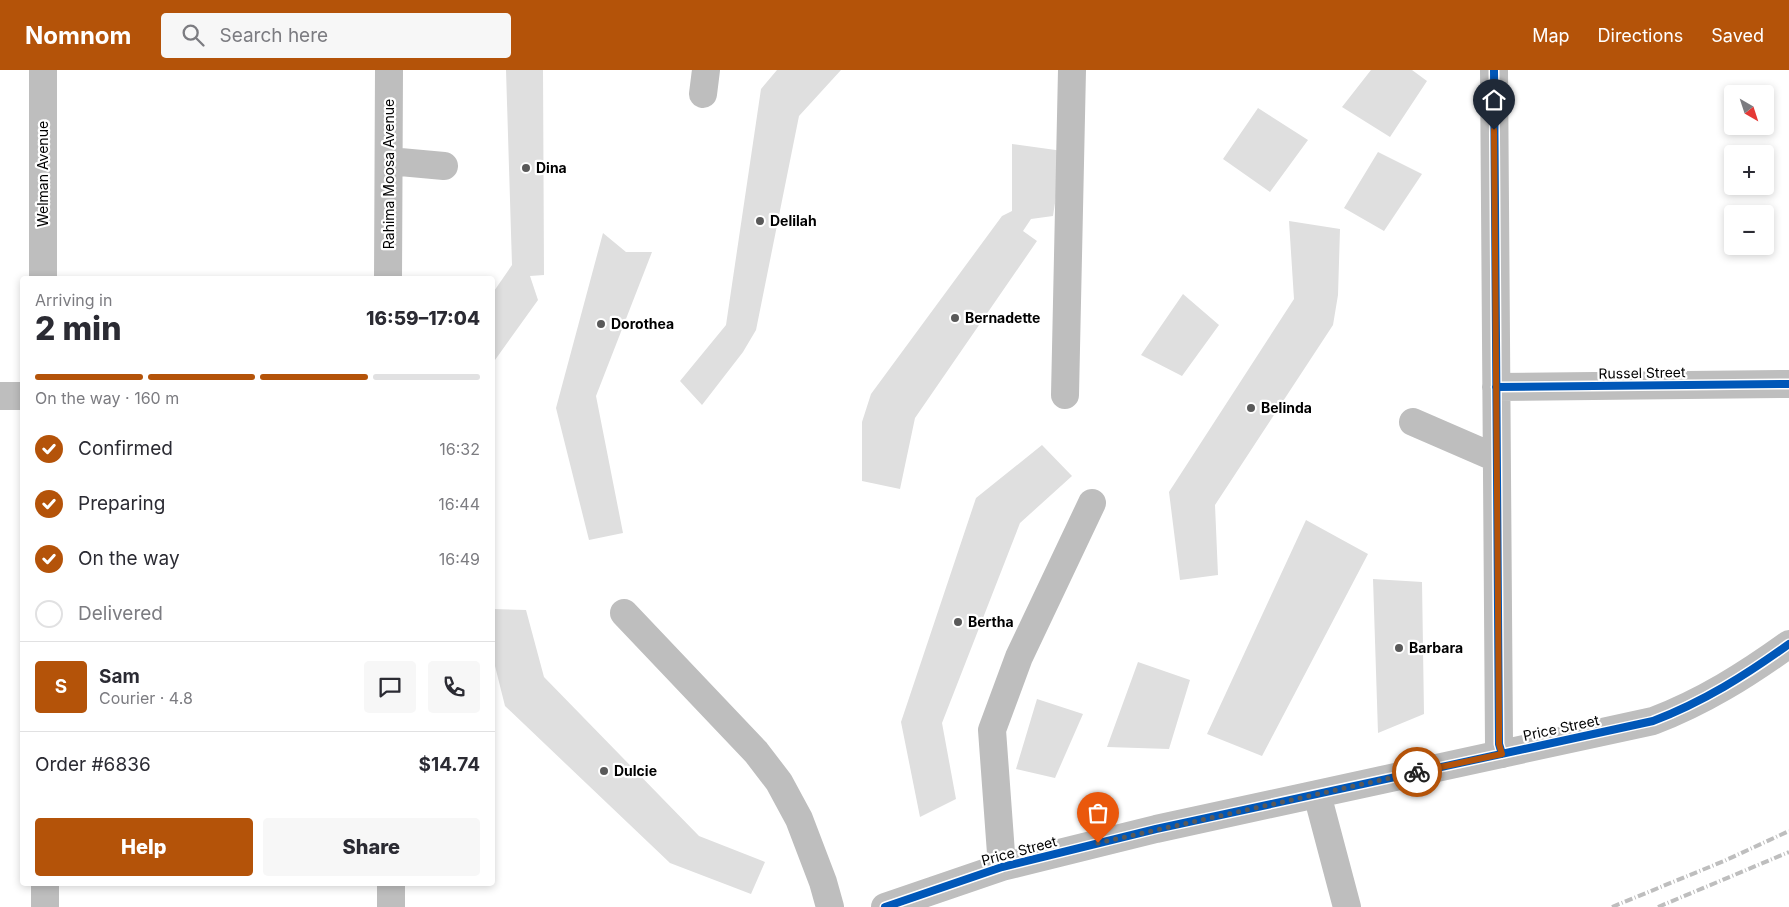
<!DOCTYPE html>
<meta charset="utf-8">
<style>
body{margin:0;font-family:Inter,sans-serif;background:#f7f7f7;color:#2b2b33;height:100vh;display:flex;flex-direction:column;font-size:19px;white-space:nowrap}
*{box-sizing:border-box;margin:0}
p{font-size:16px;color:#7c7c81}
.icon{flex:none;width:28px;height:28px;fill:none;stroke:currentColor;stroke-width:2;stroke-linecap:round;stroke-linejoin:round}
.map{position:relative;flex:1;overflow:hidden}
.panel{position:absolute;left:20px;top:206px;width:475px;height:610px;display:flex;flex-direction:column;background:#fff;border-radius:5px;box-shadow:0 2px 8px #0003}
.panel>*{flex:none}
.needle{width:32px;rotate:141deg}
.buttons{position:absolute;left:1724px;top:15px;display:grid;gap:10px}
.buttons a{display:grid;place-items:center;width:50px;height:50px;border-radius:5px;background:#fff;box-shadow:0 2px 8px #0003;font-size:25px}
.pin{position:absolute;display:grid;place-items:center;width:42px;height:42px;color:#fff;margin:-51px -21px;border-radius:50% 50% 50% 0;rotate:-45deg;box-shadow:0 0 5px #0007}
.pin .icon{rotate:45deg}
.courier{position:absolute;display:grid;place-items:center;width:50px;height:50px;margin:-25px;border:4px solid #b45309;border-radius:50%;background:#fff;color:#222;box-shadow:0 1px 6px #0007}
.head em{font-style:normal;font-weight:800}
.head div{display:flex;flex-direction:column-reverse}
.head{display:flex;align-items:center;justify-content:space-between;height:85px;padding:0 15px}
h1{font-size:32px;font-weight:800;line-height:38px}
.bar{display:grid;grid-template-columns:repeat(4,1fr);gap:8px 5px;align-content:center;height:60px;padding:0 15px}
.bar i{height:6px;border-radius:4px;background:#e1e1e2}
.bar .active{background:#b45309}
.bar p{grid-column:span 4}
.line{display:flex;align-items:center;gap:12px;padding:0 15px;border-top:1px solid #e1e1e2}
.line div{flex:1}
.round{display:grid;place-items:center;flex:none;width:52px;height:52px;border-radius:5px;background:#f7f7f7}
ol{padding:0 15px;list-style:none}
li{display:flex;align-items:center;gap:15px;height:55px}
li p{margin-inline-start:auto}
li .icon{padding:5px;border-radius:50%;background:#b45309;color:#fff;stroke-width:4}
li:last-child{color:#7c7c81}
li i{width:28px;height:28px;border:2px solid #e1e1e2;border-radius:50%}
.primary-button{display:flex;gap:10px;margin-top:auto;padding:10px 15px}
.primary-button a{flex:1;height:58px;border-radius:5px;background:#b45309;color:#fff;font-size:20px;font-weight:800;line-height:58px;text-align:center}
.primary-button a+a{background:#f7f7f7;color:#2b2b33}
header{display:flex;align-items:center;gap:30px;box-sizing:border-box;height:70px;padding:0 25px;background:#b45309;color:#fff}
header strong{font-size:24px}
nav{display:flex;gap:28px;margin-inline-start:auto;font-size:18px}
.search{width:350px;height:45px;background:#f7f7f7;display:flex;align-items:center;gap:12px;box-sizing:border-box;padding:0 18px;border-radius:5px;color:#7c7c81;font-size:19px}
.map>svg:first-child{display:block}
.building{fill:#dfdfdf}
.lines{fill:none;stroke-linecap:round;stroke-linejoin:round}
.minor{stroke:#bebebe;stroke-width:28}
.rail{stroke:#bebebe;stroke-width:4;stroke-dasharray:8 2.5 1 2.5;stroke-linecap:butt}
.cycleway-casing{stroke:#fff;stroke-width:11}
.cycleway{stroke:#0057b8;stroke-width:8}
.done{stroke:#595959;stroke-width:5;stroke-dasharray:0 9}
.route{stroke:#b45309;stroke-width:6}
.poi-dot{fill:#595959;stroke:#fff;stroke-width:2}
.labels{text-anchor:middle;stroke-width:4.5;stroke-linejoin:round;paint-order:stroke}
.poi-label{font-size:14px;font-weight:bold;fill:#000;stroke:#fff;text-anchor:start}
.street-label{font-size:14px;fill:#000;stroke:#fff}
</style>
<header>
<strong>Nomnom</strong>
<div class="search"><svg class="icon" aria-label="search" viewBox="0 0 24 24"><circle cx="10" cy="10" r="6"/><path d="M15 15l6 6"/></svg>Search here</div>
<nav><a>Map</a><a>Directions</a><a>Saved</a></nav>
</header>
<div class="map">
<svg width="1789" height="837" viewBox="0 0 1789 837">
<rect width="100%" height="100%" fill="#fff"/>
<!-- building -->
<path class="building" d="M506 0H543L544 205 530 206 538 230 495 290 492 286V224L512 195Z
M777 0H841L799 46 756 260 743 282 702 335 680 311 726 255 761 19Z
M1371 0H1412L1427 11 1390 67 1342 37Z
M1258 38 1308 70 1270 122 1223 89Z
M1012 74 1063 81 1053 146 1031 149 1023 161 1037 171 915 348 900 419 862 411V352L871 324 1002 146 1012 141Z
M1378 82 1422 104 1384 161 1344 138Z
M1289 151 1340 159 1338 225 1333 255 1215 435 1218 505 1180 510 1169 422 1294 229Z
M603 163 626 182H652L596 326 623 463 589 470 556 338Z
M1183 224 1219 255 1182 306 1141 285Z
M1042 375 1072 406 1020 453 942 653 956 729 920 747 901 652 976 428Z
M1306 450 1368 484 1262 686 1207 664Z
M1373 509 1422 512 1424 644 1378 663Z
M492 539 526 540 544 607 699 766 765 792 751 824 670 793 505 636 492 584Z
M1138 592 1190 610 1169 679 1107 677Z
M1037 629 1083 644 1055 708 1016 699Z"/>
<g class="lines">
<!-- minor -->
<path class="minor" d="M1494 0 1499 674 1502 684
M703 24 706 0
M389 91 444 96
M43 209V0
M388 209 389 0
M1496 317 1789 314
M1065 325 1072 0
M0 326H22
M1413 352 1496 388
M624 543 756 682 779 712 799 749 823 812 830 837
M1317 724 1347 837
M1002 797 992 660 1019 587 1092 433
M45 814V837
M391 814V837
M885 837 1002 797 1156 759 1653 651C1703 632 1746 605 1789 574"/>
<!-- rail -->
<path class="rail" d="M1612 837 1724 791 1789 761
M1658 837 1789 782"/>
<!-- cycleway casing -->
<g class="cycleway-casing">
<path id="cycleway" d="M1494 0 1499 674 1502 684
M1496 317 1789 314
M885 837 1002 797 1156 759 1653 651C1703 632 1746 605 1789 574"/>
</g>
<!-- cycleway -->
<use href="#cycleway" class="cycleway"/>
</g>
<g class="lines">
<!-- done -->
<path class="done" d="M1098 773 1417 702"/>
<!-- route -->
<path class="route" d="M1417 702 1502 684 1499 674V655L1494 60"/>
</g>
<!-- markers -->
<g class="poi-dot">
<circle cx="526" cy="98" r="5"/>
<circle cx="760" cy="151" r="5"/>
<circle cx="955" cy="248" r="5"/>
<circle cx="601" cy="254" r="5"/>
<circle cx="1251" cy="338" r="5"/>
<circle cx="958" cy="552" r="5"/>
<circle cx="1399" cy="578" r="5"/>
<circle cx="604" cy="701" r="5"/>
</g>
<g class="labels">
<!-- poi labels -->
<g class="poi-label">
<text x="536" y="103">Dina</text>
<text x="770" y="156">Delilah</text>
<text x="965" y="253">Bernadette</text>
<text x="611" y="259">Dorothea</text>
<text x="1261" y="343">Belinda</text>
<text x="968" y="557">Bertha</text>
<text x="1409" y="583">Barbara</text>
<text x="614" y="706">Dulcie</text>
</g>
<!-- street labels -->
<g class="street-label">
<text transform="translate(43 104) rotate(-90)" y="5">Welman Avenue</text>
<text transform="translate(389 104) rotate(-90)" y="5">Rahima Moosa Avenue</text>
<text transform="translate(1642 303) rotate(-1)" y="5">Russel Street</text>
<text transform="translate(1561 658) rotate(-12)" y="5">Price Street</text>
<text transform="translate(1019 781) rotate(-15)" y="5">Price Street</text>
</g>
</g>
</svg>
<div class="buttons">
<a><svg class="needle" viewBox="-14 -14 28 28"><path d="M0-13l5 13h-10z" fill="#e53935"/><path d="M0 13l5-13h-10z" fill="#7c7c81"/></svg></a>
<a>+</a>
<a>−</a>
</div>
<div class="pin" style="left:1098px;top:773px;background:#ea580c"><svg class="icon" aria-label="bag" viewBox="0 0 24 24"><path d="M5 8h14l-1 12H6zM9 8a3 3 0 0 1 6 0"/></svg></div>
<div class="pin" style="left:1494px;top:60px;background:#1f2937"><svg class="icon" aria-label="home" viewBox="0 0 24 24"><path d="M3 11l9-7 9 7M6 9v11h12V9"/></svg></div>
<div class="courier" style="left:1417px;top:702px"><svg class="icon" aria-label="bike" viewBox="0 0 24 24"><circle cx="6" cy="16" r="4"/><circle cx="18" cy="16" r="4"/><path d="M6 16l4-8h5l3 8M10 8l3 8H6M13 5h3"/></svg></div>
<section class="panel">
<div class="head"><div><h1>2 min</h1><p>Arriving in</p></div><em>16:59–17:04</em></div>
<div class="bar"><i class="active"></i><i class="active"></i><i class="active"></i><i></i><p>On the way · 160 m</p></div>
<ol>
<li><svg class="icon" aria-label="check" viewBox="0 0 24 24"><path d="M5 12l5 5 9-10"/></svg>Confirmed<p>16:32</p></li>
<li><svg class="icon" aria-label="check" viewBox="0 0 24 24"><path d="M5 12l5 5 9-10"/></svg>Preparing<p>16:44</p></li>
<li><svg class="icon" aria-label="check" viewBox="0 0 24 24"><path d="M5 12l5 5 9-10"/></svg>On the way<p>16:49</p></li>
<li><i></i>Delivered</li>
</ol>
<div class="line" style="height:90px"><b class="round" style="background:#b45309;color:#fff">S</b><div><b>Sam</b><p>Courier · 4.8</p></div><a class="round"><svg class="icon" aria-label="chat" viewBox="0 0 24 24"><path d="M4 5h16v11H9l-5 4z"/></svg></a><a class="round"><svg class="icon" aria-label="phone" viewBox="0 0 24 24"><path d="M5 4h4l2 5-3 2q2 4 5 5l2-3 5 2v4C11 20 4 13 5 4z"/></svg></a></div>
<div class="line" style="height:65px"><div>Order #6836</div><b>$14.74</b></div>
<div class="primary-button"><a>Help</a><a>Share</a></div>
</section>
</div>
